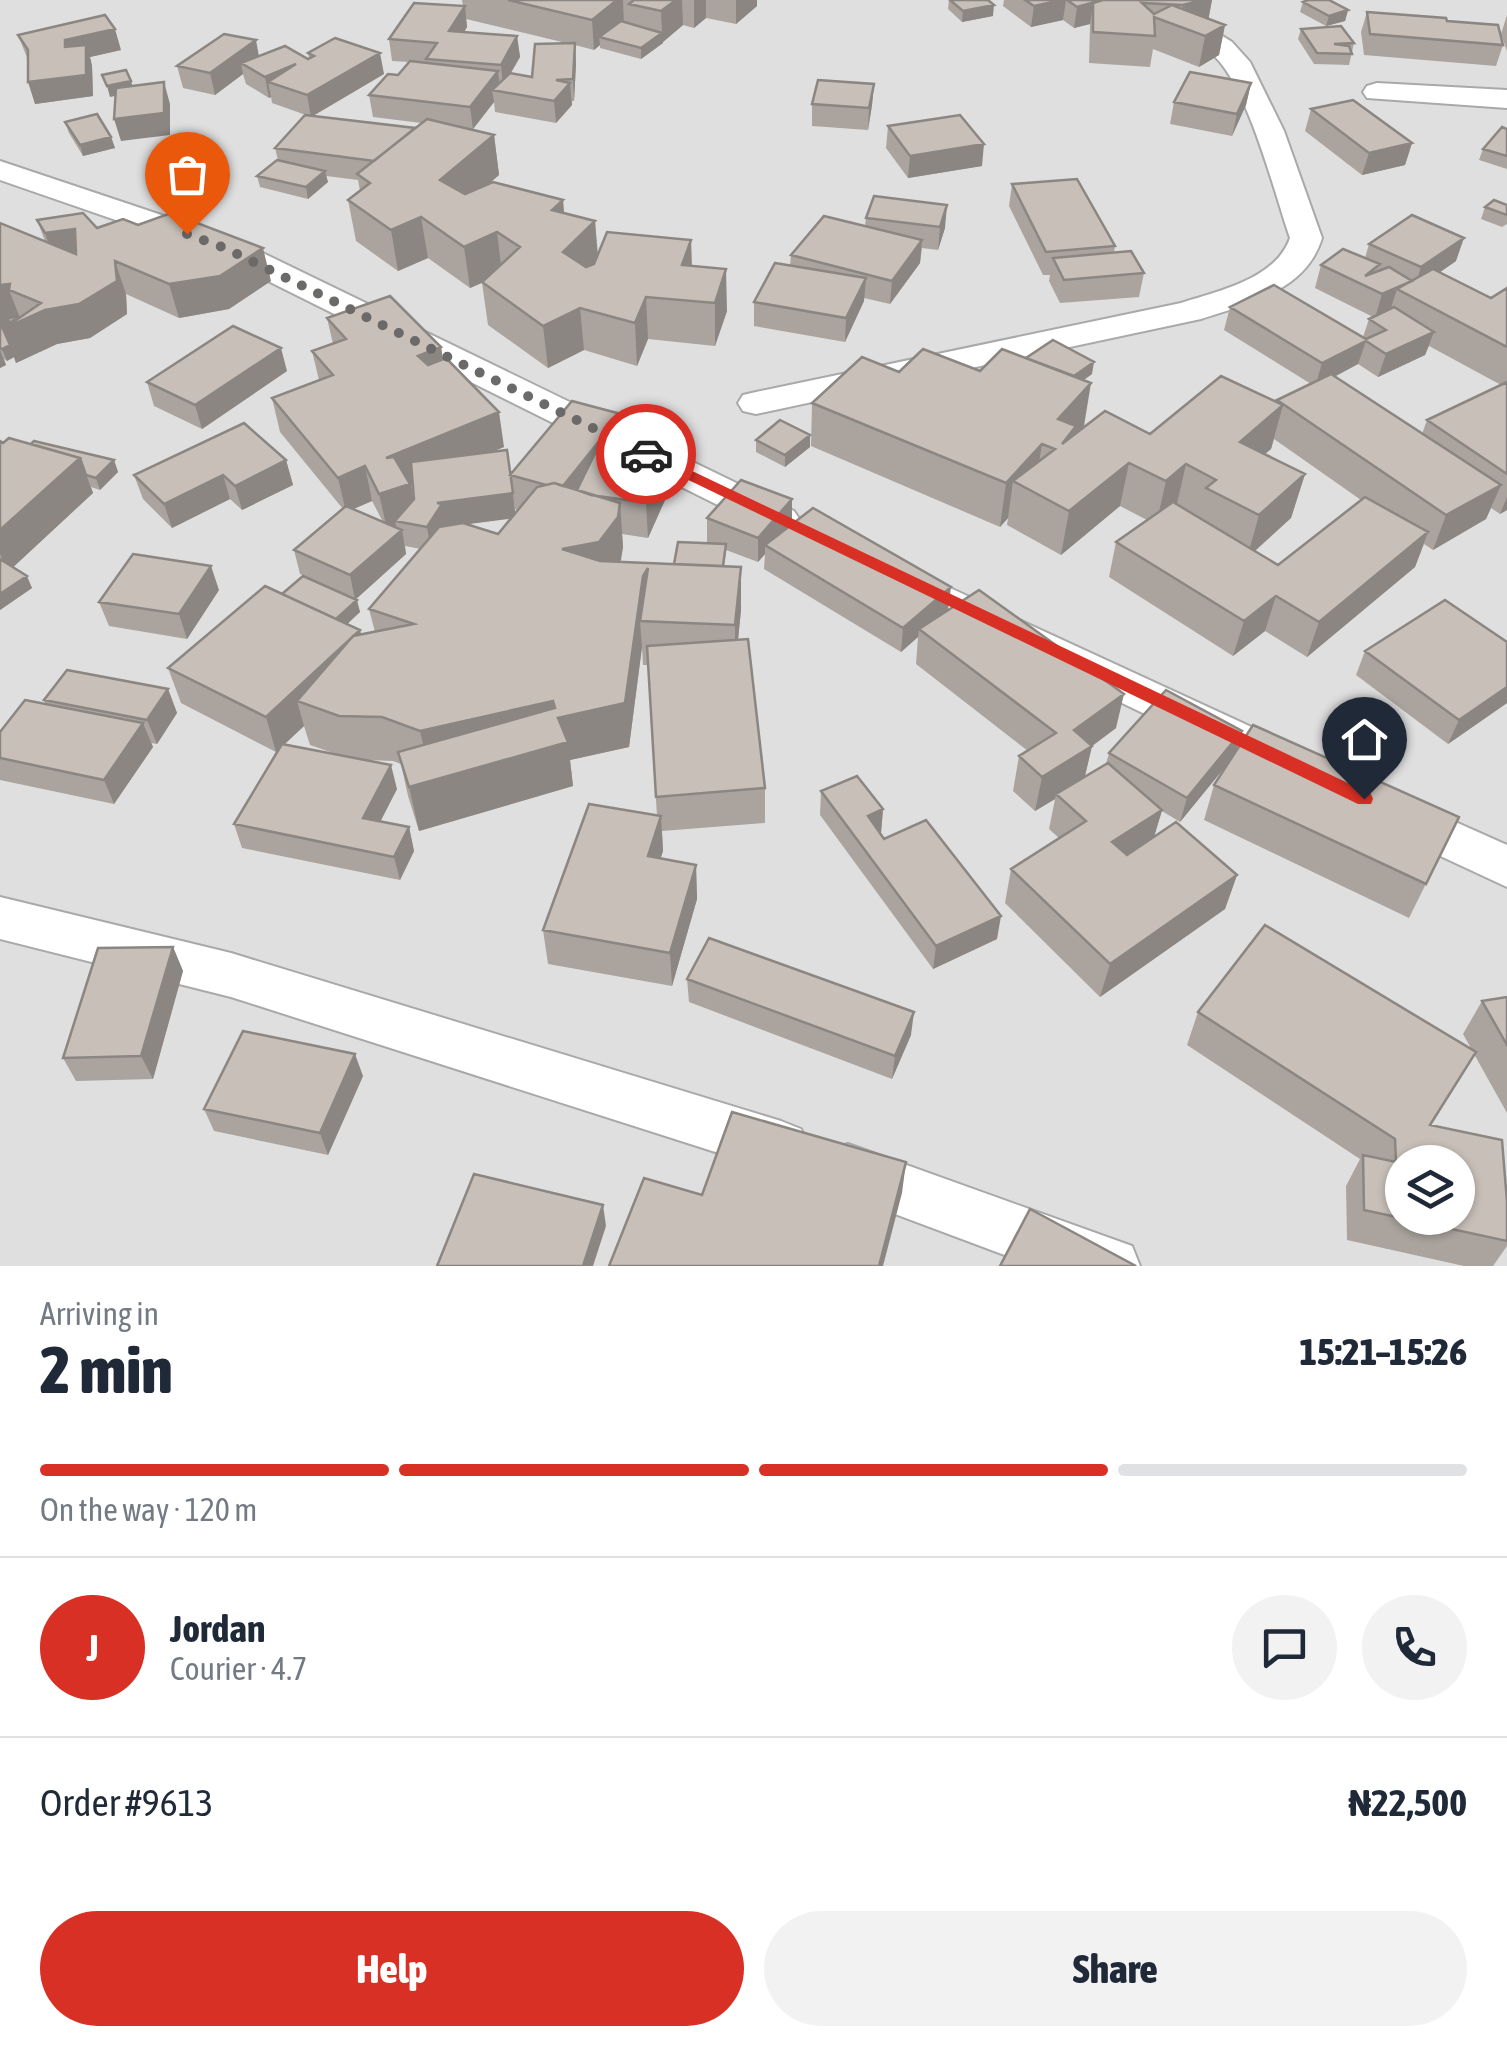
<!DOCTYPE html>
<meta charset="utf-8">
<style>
body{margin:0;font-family:"Asap Condensed",sans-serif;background:#f2f2f3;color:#1f2937;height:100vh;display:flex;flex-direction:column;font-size:38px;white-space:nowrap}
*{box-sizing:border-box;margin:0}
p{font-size:32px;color:#747a83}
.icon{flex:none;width:55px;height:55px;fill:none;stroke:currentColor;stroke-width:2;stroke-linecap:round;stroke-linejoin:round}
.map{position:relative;height:1266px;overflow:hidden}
.drawer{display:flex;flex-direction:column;background:#fff;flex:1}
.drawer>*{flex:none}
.tools{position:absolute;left:1385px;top:1145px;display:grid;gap:20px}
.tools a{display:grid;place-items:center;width:90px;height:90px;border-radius:50%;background:#fff;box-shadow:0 2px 8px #0004;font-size:50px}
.pin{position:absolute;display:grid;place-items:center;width:85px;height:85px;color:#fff;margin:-102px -42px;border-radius:50% 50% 50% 0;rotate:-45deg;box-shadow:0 0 10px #0007}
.pin .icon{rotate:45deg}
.courier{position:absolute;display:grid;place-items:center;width:100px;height:100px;margin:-50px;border:8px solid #d93025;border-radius:50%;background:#fff;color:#222;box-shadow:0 2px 12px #0007}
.summary em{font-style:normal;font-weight:800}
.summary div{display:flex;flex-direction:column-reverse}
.summary{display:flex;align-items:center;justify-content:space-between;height:170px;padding:0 40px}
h1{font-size:65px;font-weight:800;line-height:75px}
.bar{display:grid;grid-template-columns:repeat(4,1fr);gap:15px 10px;align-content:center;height:120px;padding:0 40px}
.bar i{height:12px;border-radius:8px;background:#e0e1e3}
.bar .current{background:#d93025}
.bar p{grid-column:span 4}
.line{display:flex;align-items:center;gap:25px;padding:0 40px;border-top:2px solid #e0e1e3}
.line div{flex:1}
.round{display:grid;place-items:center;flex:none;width:105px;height:105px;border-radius:52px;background:#f2f2f3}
.button{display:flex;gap:20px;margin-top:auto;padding:20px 40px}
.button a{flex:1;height:115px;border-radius:60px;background:#d93025;color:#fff;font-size:40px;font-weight:800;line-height:115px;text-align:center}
.button a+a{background:#f2f2f3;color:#1f2937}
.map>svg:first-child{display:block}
.residential{fill:#e0dfdf;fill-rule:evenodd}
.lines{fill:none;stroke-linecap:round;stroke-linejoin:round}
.minor-casing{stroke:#a9a9a9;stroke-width:4}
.minor{fill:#fff;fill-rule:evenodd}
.wall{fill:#aba49e;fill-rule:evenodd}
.shaded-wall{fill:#8b8681}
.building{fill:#c7bfb8;stroke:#8b8681;stroke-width:2.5;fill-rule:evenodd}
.route{fill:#d93025}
.done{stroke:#6b6a68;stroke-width:10;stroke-dasharray:0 18}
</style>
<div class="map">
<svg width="1507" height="1266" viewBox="0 0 1507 1266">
<rect width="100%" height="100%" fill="#f2efe9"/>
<!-- residential -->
<path class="residential" d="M0 0H1507V1266H0ZM1402 1162H1458V1218H1402Z"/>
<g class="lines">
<!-- minor casing -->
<g class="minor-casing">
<path id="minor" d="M1134 0H1165L1232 42 1250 62 1284 131 1322 238C1306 291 1249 303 1201 319L756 414 743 411 738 403 743 395 756 392 1181 303C1218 291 1276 279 1290 238 1274 192 1247 82 1211 53 1188 34 1152 24 1134 0Z
M1377 83 1507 90V108L1367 98 1363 92 1367 86Z
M0 161 236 240 794 511 800 520 794 529 780 533 766 529 214 254 0 180Z
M898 564 1310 754 1317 766 1310 778 1294 784 1278 778 883 588 877 578 883 568Z
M1395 795 1507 845V887L1378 827 1371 814 1378 801Z
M0 897 231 953 781 1121 801 1129 809 1147 801 1165 781 1173 231 997 0 939Z
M848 1144 1132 1246 1140 1266H1034L828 1189 820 1170 828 1151Z"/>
</g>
<!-- minor -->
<use href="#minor" class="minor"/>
</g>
<!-- wall -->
<path class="wall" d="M462 0H757V6L736 24 706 18 694 28 683 25 663 42V43L641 59 600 48V45L594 50 575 45 576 64 574 101H572V105L556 123 495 112 494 102 473 129 494 135 499 175 488 184 563 200 564 213 595 221 598 254 691 240 692 265 727 311 715 346 648 339 637 366 584 350 548 368 488 325 482 283 470 288 428 258 398 271 356 241 348 200 360 191 358 180 326 176 328 182 308 199 260 187 257 176 278 160 275 148 306 115 272 103 271 97 269 98 246 84 243 74 215 95 183 88 177 66 259 56 309 59 308 53 384 74 313 116 415 128 421 123 373 117 369 95 398 75 409 62 392 61 389 39 463 6ZM466 19 566 43 532 77 511 73 520 57 517 36 464 32 467 27Z
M949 0H988L993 16 962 22 948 9Z
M1004 0H1212L1208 19 1225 25 1219 55 1199 67 1153 49 1150 67 1089 63 1090 24 1074 28 1063 20 1031 27 1003 6Z
M1303 2 1348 10 1345 21 1326 26 1300 12Z
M1367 12 1447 21 1503 45 1496 66 1364 55 1361 32Z
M1507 15V51L1501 34Z
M1301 29 1354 43 1349 65 1314 64 1298 39Z
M18 35 121 50 90 57 92 66 93 96 35 104 28 60Z
M1251 83 1246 105 1232 136 1170 124 1174 102Z
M874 84 872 105 868 130 812 126V104Z
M1311 109 1412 143 1405 165 1362 175 1305 131Z
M65 122 111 137 115 148 83 156 69 133Z
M888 126 982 166 908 178 886 148Z
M1507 129V169L1479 160 1483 149Z
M1012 184 1115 246 1114 253 1144 273 1139 297 1060 303 1049 281 1050 275H1043L1009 206Z
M1507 205V224L1502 227 1481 219 1485 207Z
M866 218 945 228 938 250 922 248 920 263 890 304 864 298V301L845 342 754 326V302L790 266 791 255 865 226Z
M37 220 97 228 271 281 229 309 179 318 126 294 127 314 90 338 57 344 16 363 14 357 7 361 4 359 6 365 0 368V223L45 241Z
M1369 244 1456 261 1440 272 1491 298 1507 288V510L1500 514 1491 508 1486 519 1433 550 1424 544 1415 567 1307 657 1265 631 1233 656 1109 577 1116 542 1147 520 1120 506 1061 555 1007 525 1008 518 1000 527 811 446 812 403 899 372 980 371 1026 358 1092 374 1084 380V426L1081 429 1150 434 1276 402 1277 400 1311 384 1224 330 1230 307 1363 337 1369 319 1373 317 1315 288 1321 265 1365 258ZM1429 346 1501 385 1427 420 1422 434 1334 377 1358 364 1378 377 1425 355ZM1274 439 1361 500 1278 565 1255 551 1291 518 1305 474 1264 454 1271 449Z
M327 318 441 347 443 359 504 447 490 452 515 513 518 510 515 509 510 475 621 414 622 428 677 436 678 471 648 538 622 534 623 547 620 561 674 564 710 544 707 542V518L792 523 788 528 949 610 1116 728 1092 746 1085 776 1106 764 1109 753 1242 731 1236 752 1459 817 1409 918 1204 820 1214 785 1230 760 1180 822 1162 811 1154 836 1237 875 1225 909 1100 997 1005 903 1011 869 1059 838 1049 829 1055 799 1035 811 1013 791 1019 756 1028 751 916 664 918 637 901 652 764 569 765 554 758 562 726 550 724 566 741 567V610L738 640 765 788V823L662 831 663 851 660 859 696 865 697 899 672 986 548 964 543 930 657 816 648 665H643L642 647 629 747 570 760 573 786 419 831 408 796 401 764 393 761 366 760 397 789 380 821 409 827 414 851 400 880 242 848 234 824 276 752 181 703 168 668 282 594 333 589 300 574 294 550 343 509 280 432 272 398 319 380 312 351 333 344ZM372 501 383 522 354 509ZM511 518 498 534 467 524ZM405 546 421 549 369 609 375 632 361 635 360 630 347 624 360 612 356 599 406 554ZM304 726 310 745 336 754 285 744Z
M287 371 202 429 154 406 147 382Z
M810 435V447L785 467 756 452V440Z
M0 441 3 443 31 444 114 460 118 472 100 490 91 487 93 493 13 567 32 588 0 610Z
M286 460 293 485 242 510 230 499 172 528 143 499 134 475Z
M219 590 187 639 109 626 99 602Z
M1507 642V703L1448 744 1356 675 1365 651Z
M168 689 177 713 157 744 151 743 153 747 114 804 0 780V732L45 704 44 700Z
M821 791 883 809 881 833 884 839 997 939 933 969 820 815Z
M173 947 183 971 153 1079 76 1081 63 1058Z
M687 979 911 1035 892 1079 689 1002Z
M1507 997V1113L1474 1054 1431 1125 1507 1202V1246L1493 1266H1464L1347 1240 1346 1186 1360 1159 1187 1045 1198 1012 1472 1050 1463 1034 1482 1001Z
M363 1076 328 1155 214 1131 204 1109Z"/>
<!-- shaded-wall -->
<path class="shaded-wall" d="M617 0H623L624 26 599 37 600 45 594 50 592 20Z
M676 0H682L683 25 663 42V43L641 59V48L662 33 661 11Z
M694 0H706V18L694 28Z
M736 0H757V6L736 24Z
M1062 0H1066L1063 20 1031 27 1034 6Z
M1203 0H1212L1207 27H1179L1183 5Z
M1093 4 1090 24 1074 28 1077 7Z
M994 5 993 16 962 22 963 11Z
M465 6 467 27 452 52 449 31Z
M1348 10 1345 21 1326 26 1329 16Z
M1225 25 1219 55 1199 67 1205 36Z
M115 29 121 50 90 57 92 66 93 96 35 104 28 82 65 47V40Z
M517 36 520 57 503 86 501 65Z
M256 40 260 62 241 63 243 74 215 95 210 73Z
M575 43 576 64 574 101 573 79Z
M380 53 384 74 311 117 307 95Z
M296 64 268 82 271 97 269 98 265 77Z
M498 71 500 92 492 90 494 102 473 129 470 107Z
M131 81 134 92 110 97 107 86Z
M164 82 170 104V135L121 141 114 119Z
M570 83 572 105 556 123 554 101Z
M1251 83 1246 105 1232 136 1237 114Z
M874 84 872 105 868 130 869 108Z
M494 135 499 175 446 221 440 180Z
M111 137 115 148 83 156 80 145Z
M1412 143 1405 165 1362 175 1369 153Z
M984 144 982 166 908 178 910 156Z
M325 171 328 182 308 199 306 187Z
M563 200 566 241 552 210Z
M947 205 945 228 938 250 940 227Z
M421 217 428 258 398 271 391 230Z
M595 221 598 263 567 294 563 252Z
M75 229 86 262 56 266 45 233Z
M497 232 502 274 470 288 464 247Z
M1464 238 1456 261 1413 291 1421 267Z
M691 240 692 281 682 265Z
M922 240 920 263 890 304 892 281Z
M263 248 271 281 229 309 179 318 169 284Z
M115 261 126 294 127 314 90 338 57 344 16 363 14 357 7 361 2 349 3 329Z
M726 269 727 311 715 346V303Z
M866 278 864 301 845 342 846 318Z
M10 284 9 290 20 318 9 319 11 324 0 330V285Z
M1397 289 1390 311 1375 318 1382 294Z
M646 297 648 339 637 366 635 323Z
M580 308 584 350 548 368 543 326Z
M1434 332 1425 355 1378 377 1386 354Z
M1366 341 1358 364 1315 387 1322 363Z
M441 347 446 381 418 356Z
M281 348 287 371 202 429 195 405Z
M0 350 6 365 0 368Z
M1094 362 1092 374 1066 392 1068 380Z
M1091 383 1084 426 1075 436 1054 487 1058 419Z
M1283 405 1271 449 1228 486 1240 442Z
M499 412 504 447 411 485 417 519 395 521 396 526 387 529 379 494 386 458Z
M621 414 623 448 611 426Z
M604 435 587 494 560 489Z
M810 435V447L785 467V455Z
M677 436 678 471 648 538 646 503Z
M1042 444 1035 488 1013 481 1008 518 1000 527 1006 483Z
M80 458 93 493 8 572 0 554V530Z
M114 460 118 472 100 490 96 478Z
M286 460 293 485 242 510 235 486Z
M1129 463 1120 506 1061 555 1069 511Z
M1186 464 1176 508 1156 525 1166 481Z
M365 466 372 501 346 512 338 478Z
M1305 474 1291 518 1247 558 1259 515Z
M223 475 230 499 172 528 164 504Z
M1501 485 1486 519 1433 550 1446 515Z
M513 493 516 518 446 527 431 551 427 527 437 503Z
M1507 497V510L1500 514Z
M792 499V523L770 548 765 545V554L758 562V538Z
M620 503 623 547 621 560 603 586 562 549Z
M402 530 406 554 355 600 350 575Z
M1428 532 1415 567 1307 657 1319 622Z
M211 566 219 590 187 639 179 614Z
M741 567V610L735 669V625Z
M648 568 640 621 642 647 629 747 570 760 573 786 419 831 409 787 430 774 420 731 553 701 559 745 558 718Z
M27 576 32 588 0 610V594Z
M951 587 948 611 919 629 918 637 901 652 903 628Z
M1276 596 1265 631 1233 656 1244 621Z
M357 600 360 612 329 641 326 628Z
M360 630 368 665 297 701 304 726 276 752 266 717Z
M1507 687V703L1448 744 1459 720Z
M168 689 177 713 157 744 147 720Z
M1124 694 1116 728 1092 746 1084 780 1056 794 1055 799 1035 811 1042 777 1074 730Z
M143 723 153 747 114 804 104 780Z
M1242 731 1235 755 1180 822 1187 798Z
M391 765 397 789 370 842 363 818Z
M883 809 881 833 868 816Z
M1162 810 1152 844 1104 876 1112 842Z
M661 816 663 851 650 891 648 856Z
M409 827 414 851 400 880 394 857Z
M696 865 697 899 672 986 670 953Z
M1237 875 1225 909 1100 997 1110 964Z
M1001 916 997 939 933 969 936 946Z
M173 947 183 971 153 1079 141 1056Z
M914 1012 911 1035 892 1079 895 1056Z
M355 1054 363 1076 328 1155 320 1133Z
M906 1162 902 1193 883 1266H879Z
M603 1205 606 1226 593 1266H583Z"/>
<!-- building -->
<path class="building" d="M508 0H617L592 20Z
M634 0H676L661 11 629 4Z
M950 0H988L994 5 963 11Z
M1025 0H1062L1034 6Z
M1067 0H1102L1077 7Z
M1103 0H1203L1183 5 1142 3 1154 14 1172 5 1225 25 1205 36 1154 17 1155 36 1093 32V3Z
M1308 0H1329L1348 10 1329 16 1303 2Z
M414 3 465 6 449 31 517 36 501 65 426 59 437 43 389 39Z
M1367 12 1446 18 1447 21 1498 25 1503 45 1370 34Z
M105 15 115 29 65 40V47L86 45V75L28 82V50L18 35Z
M621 21 662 33 641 48 599 37Z
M1341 26 1354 43 1334 44 1349 46 1352 54 1317 53 1301 29Z
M224 34 256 40 210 73 177 66Z
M335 38 380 53 307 95 268 82 296 64 265 77 241 63 285 46 308 59 314 56 308 53Z
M575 43 573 79 556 80 570 83 554 101 492 90 510 73 532 77 535 44Z
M410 61 498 71 470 107 369 95 388 74 398 75Z
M126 70 131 81 107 86 102 75Z
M1190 72 1251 83 1237 114 1174 102Z
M818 80 874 84 869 108 812 104Z
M164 82V113L114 119 116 88Z
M1353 100 1412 143 1369 153 1311 109Z
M97 114 111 137 80 145 65 122Z
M305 115 415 128 374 161 275 148Z
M960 115 984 144 910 156 888 126Z
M427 119 494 135 440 180 465 194 493 182 563 200 552 210 595 221 563 252 586 267 594 264 607 232 691 240 682 265 726 269 715 303 646 297 635 323 580 308 543 326 482 282 520 247 497 232 464 247 421 217 391 230 348 200 370 183 357 174Z
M1502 127 1507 129V156L1483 149Z
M277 160 325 171 306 187 257 176Z
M1077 179 1115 246 1046 252 1012 184Z
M874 196 947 205 940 227 866 218Z
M1494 200 1507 205V215L1485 207Z
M83 213 97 228 123 219 138 225 171 213 263 248 220 276 169 284 115 261 117 281 79 304 45 310 3 329 41 303 9 290 10 284 0 285V223L76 254 75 229 45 233 37 220Z
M1412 215 1464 238 1421 267 1369 244Z
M824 216 922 240 892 281 791 255Z
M1343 249 1380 264 1365 276 1389 267 1412 281 1382 294 1321 265Z
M1131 251 1144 273 1064 280 1053 258Z
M775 263 866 278 846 318 754 302Z
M1433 269 1491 298 1507 288V347L1397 289Z
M1274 285 1366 339 1386 330 1369 319 1394 307 1434 332 1386 354 1366 341 1322 363 1230 307Z
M390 296 441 347 418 356 428 365 446 358 499 412 386 458 394 457 410 484 379 494 365 466 338 478 272 398 333 375 312 351 346 339 327 318Z
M22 316 3 329 10 345 2 349 0 348V328Z
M233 326 281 348 195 405 147 382Z
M1053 340 1094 362 1074 376 1026 358Z
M923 349 980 371 1002 349 1091 383 1058 419 1076 426 1062 444 1105 411 1150 434 1221 376 1283 405 1240 442 1305 474 1259 515 1206 488 1216 480 1186 464 1166 481 1129 463 1069 511 1013 481 1055 449 1042 444 1006 483 812 403 862 357 899 372Z
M1331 374 1501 485 1446 515 1277 400Z
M1507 382V474L1427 420Z
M572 401 621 414 611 426 677 436 646 503 591 495 577 490 604 435 563 486 554 483 546 485 510 475Z
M780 420 810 435 785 455 756 440Z
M244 423 286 460 235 486 223 475 164 504 134 475Z
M9 438 80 458 0 530V441L3 443Z
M34 441 114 460 96 478 86 475 80 458 31 444Z
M507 450 513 493 437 503 442 504 427 527 395 521 414 499 411 462Z
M741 480 792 499 758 538 707 518Z
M554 483 620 503 618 517 599 542 562 549 600 561 741 567 735 625 640 621 648 568 643 576 625 703 558 718 568 742 409 787 398 752 555 708 553 701 420 731 382 717 339 716 297 701 353 636 414 624 369 609 439 527 463 523 498 534 537 487Z
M1365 497 1428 532 1319 622 1276 596 1244 621 1116 542 1173 502 1278 565Z
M346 506 402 530 350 575 294 550Z
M813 508 951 587 903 628 765 545Z
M678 542 726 544 723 566 674 564Z
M133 554 211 566 179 614 99 602Z
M0 559 27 576 0 594Z
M303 576 357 600 336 619 282 594Z
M265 586 360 630 266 717 168 668Z
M979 590 1124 694 1074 730 1092 746 1042 777 1019 756 1056 733 919 629Z
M1445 600 1507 642V687L1459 720 1365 651Z
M748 639 765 788 656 797 647 646Z
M67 670 168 689 147 720 44 700Z
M1166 690 1242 731 1187 798 1109 753Z
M25 700 143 723 104 780 0 758V732Z
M1253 725 1459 817 1426 884 1214 785Z
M282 744 391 765 363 818 409 827 394 857 234 824Z
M1108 763 1162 810 1112 842 1127 855 1176 822 1237 875 1110 964 1011 869 1086 821 1056 794Z
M857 776 883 809 868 816 884 839 926 820 1001 916 936 946 821 791Z
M589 804 661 816 648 856 696 865 670 953 543 930Z
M1265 925 1476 1052 1430 1125 1502 1140 1507 1202V1241L1364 1210 1363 1155 1396 1162 1395 1139 1198 1012ZM1402 1162H1458V1218H1402Z
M709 938 914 1012 895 1056 687 979Z
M173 947 141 1056 63 1058 98 948Z
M1507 997V1045L1482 1001Z
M243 1031 355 1054 320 1133 204 1109Z
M732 1112 906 1162 879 1266H609L644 1178 702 1195Z
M474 1174 603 1205 583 1266H437Z
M1030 1209 1136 1266H1000Z"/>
<!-- route -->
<path class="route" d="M646 449 1371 794 1373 799 1371 804H1358L641 457 639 454Z"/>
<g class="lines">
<!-- done -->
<path class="done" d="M187 234 225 248 646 454"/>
</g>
</svg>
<div class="tools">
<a><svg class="icon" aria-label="layers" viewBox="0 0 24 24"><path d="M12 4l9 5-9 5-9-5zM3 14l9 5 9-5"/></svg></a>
</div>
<div class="pin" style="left:187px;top:234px;background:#ea580c"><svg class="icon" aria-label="bag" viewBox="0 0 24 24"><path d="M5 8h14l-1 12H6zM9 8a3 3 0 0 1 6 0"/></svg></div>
<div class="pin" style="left:1364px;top:799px;background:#1f2937"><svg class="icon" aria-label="home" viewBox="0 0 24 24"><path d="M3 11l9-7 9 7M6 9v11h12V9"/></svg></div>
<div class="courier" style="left:646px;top:454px"><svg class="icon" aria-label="car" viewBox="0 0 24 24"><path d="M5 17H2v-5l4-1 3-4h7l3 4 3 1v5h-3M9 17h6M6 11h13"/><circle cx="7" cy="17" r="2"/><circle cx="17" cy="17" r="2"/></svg></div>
</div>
<section class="drawer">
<div class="summary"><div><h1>2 min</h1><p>Arriving in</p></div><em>15:21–15:26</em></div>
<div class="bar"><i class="current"></i><i class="current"></i><i class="current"></i><i></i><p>On the way · 120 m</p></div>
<div class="line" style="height:180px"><b class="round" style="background:#d93025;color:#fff">J</b><div><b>Jordan</b><p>Courier · 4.7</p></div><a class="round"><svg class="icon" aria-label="chat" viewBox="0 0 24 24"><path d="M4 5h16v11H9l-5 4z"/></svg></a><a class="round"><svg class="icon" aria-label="phone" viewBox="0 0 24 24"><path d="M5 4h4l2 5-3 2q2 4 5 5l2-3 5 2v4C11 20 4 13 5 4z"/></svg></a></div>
<div class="line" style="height:130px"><div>Order #9613</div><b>₦22,500</b></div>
<div class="button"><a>Help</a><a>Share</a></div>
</section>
